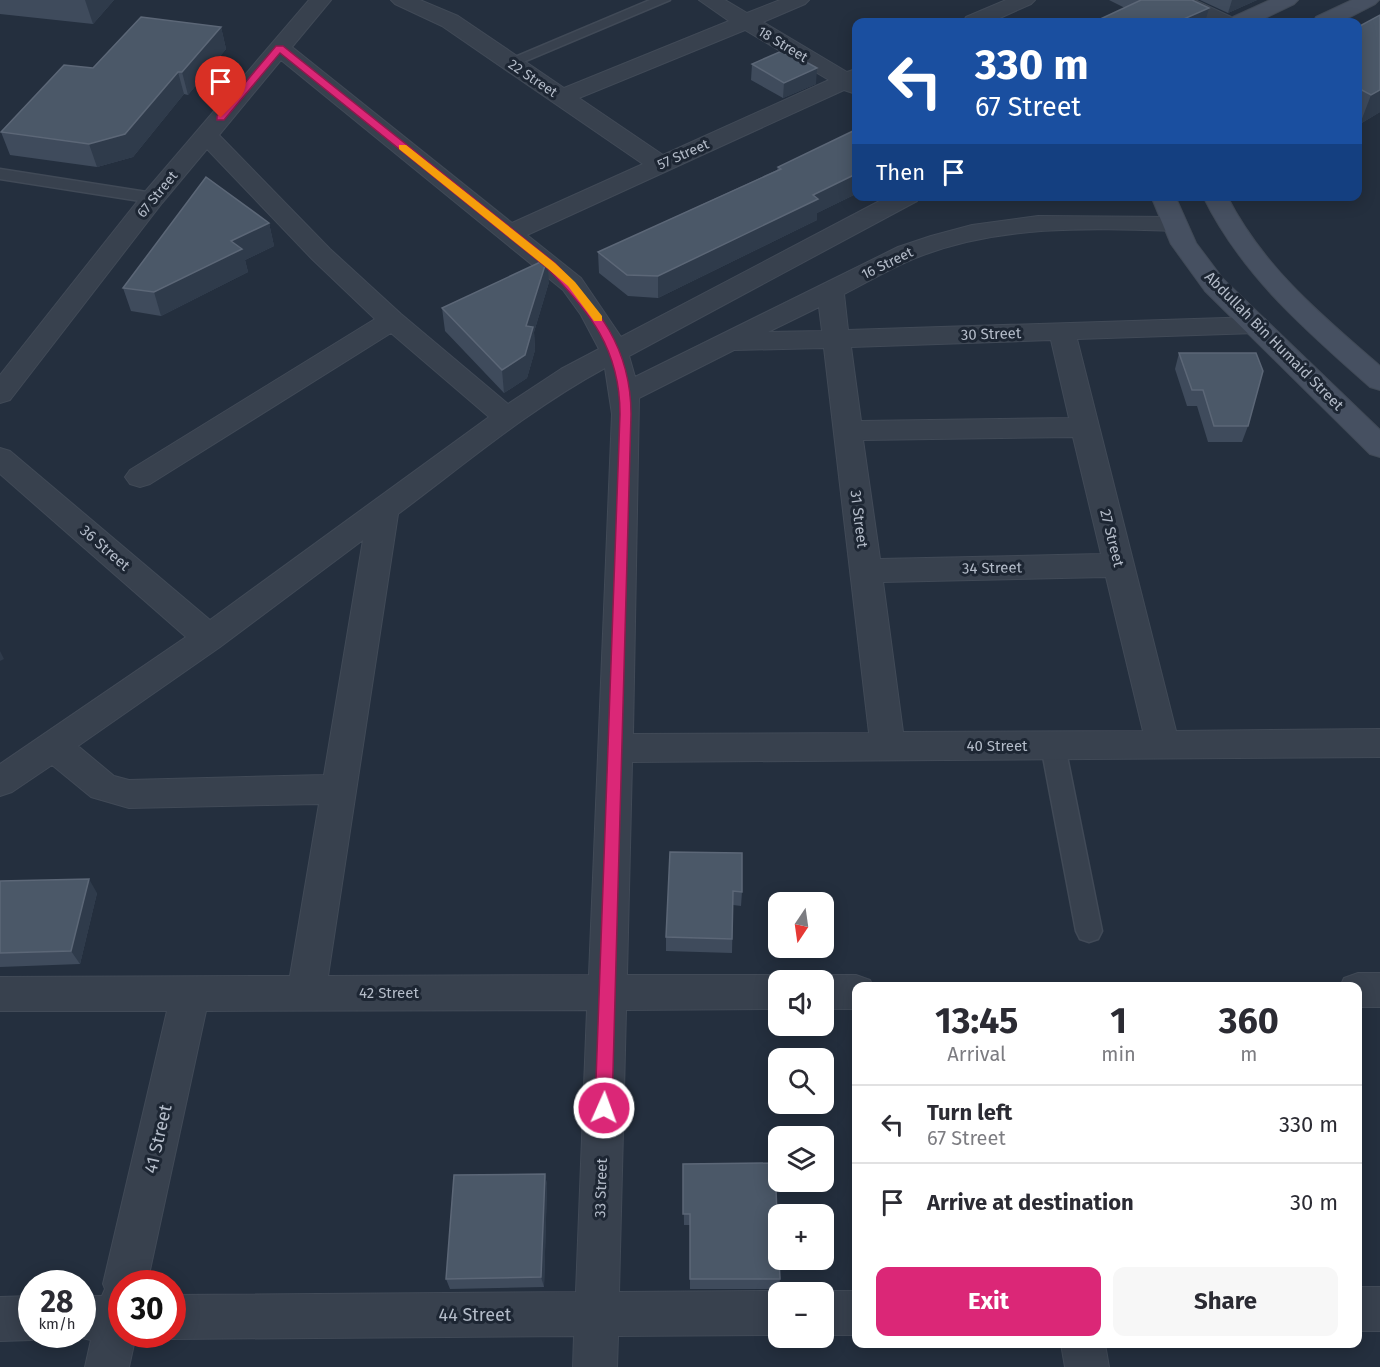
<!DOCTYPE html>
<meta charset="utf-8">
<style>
:root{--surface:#fff;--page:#f7f7f7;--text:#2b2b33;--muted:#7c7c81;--line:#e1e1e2;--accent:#db2777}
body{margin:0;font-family:"Fira Sans",sans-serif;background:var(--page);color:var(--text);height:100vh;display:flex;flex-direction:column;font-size:22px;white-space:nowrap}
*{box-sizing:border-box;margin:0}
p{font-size:20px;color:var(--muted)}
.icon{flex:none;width:33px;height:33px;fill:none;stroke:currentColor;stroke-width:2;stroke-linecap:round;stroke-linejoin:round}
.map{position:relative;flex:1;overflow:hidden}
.drawer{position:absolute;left:852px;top:982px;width:510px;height:366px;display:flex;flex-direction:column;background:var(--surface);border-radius:12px;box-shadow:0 3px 15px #0003}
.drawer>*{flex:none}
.top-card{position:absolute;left:852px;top:18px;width:510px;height:183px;border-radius:12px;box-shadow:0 3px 15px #0003;background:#1a4fa0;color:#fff;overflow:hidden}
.needle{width:39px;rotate:193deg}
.controls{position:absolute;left:768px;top:892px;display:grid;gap:12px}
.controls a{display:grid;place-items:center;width:66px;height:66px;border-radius:12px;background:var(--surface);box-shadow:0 3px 15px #0003;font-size:30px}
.speed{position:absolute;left:18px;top:1270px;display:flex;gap:12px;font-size:30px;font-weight:700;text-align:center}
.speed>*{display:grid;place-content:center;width:78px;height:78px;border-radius:50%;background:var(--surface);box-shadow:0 3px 15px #0003;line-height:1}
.speed small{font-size:15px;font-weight:400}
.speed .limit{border:9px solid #d22;background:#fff;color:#111}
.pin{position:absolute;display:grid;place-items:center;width:51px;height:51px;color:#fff;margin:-62px -26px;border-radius:50% 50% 50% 0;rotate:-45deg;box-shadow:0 0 6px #0007}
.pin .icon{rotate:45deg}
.me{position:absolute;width:66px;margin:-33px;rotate:2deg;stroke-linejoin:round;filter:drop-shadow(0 0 4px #0008)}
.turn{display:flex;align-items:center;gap:21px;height:126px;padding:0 24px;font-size:27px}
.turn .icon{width:78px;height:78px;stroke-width:2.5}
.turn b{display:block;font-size:42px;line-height:51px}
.then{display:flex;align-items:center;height:57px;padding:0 24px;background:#0003;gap:12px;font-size:22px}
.eta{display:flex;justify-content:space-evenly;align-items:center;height:102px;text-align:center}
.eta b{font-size:36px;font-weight:700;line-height:42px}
.cta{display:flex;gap:12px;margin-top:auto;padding:12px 24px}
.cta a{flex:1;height:69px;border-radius:12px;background:var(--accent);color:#fff;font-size:24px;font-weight:700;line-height:69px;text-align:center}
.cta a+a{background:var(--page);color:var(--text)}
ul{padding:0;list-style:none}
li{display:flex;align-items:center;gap:18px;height:78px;padding:0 24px;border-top:2px solid var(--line)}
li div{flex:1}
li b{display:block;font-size:22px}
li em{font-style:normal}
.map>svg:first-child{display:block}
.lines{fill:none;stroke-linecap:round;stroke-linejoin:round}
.lane-casing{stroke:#414a57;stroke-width:3}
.street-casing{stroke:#414a57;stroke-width:2}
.secondary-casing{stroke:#414a57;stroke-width:2}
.lane{fill:#38414e;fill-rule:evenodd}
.street{fill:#38414e;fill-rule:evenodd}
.secondary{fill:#465061;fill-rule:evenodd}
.wall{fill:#3f4b5c}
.shaded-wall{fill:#2f3b4b}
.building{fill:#4b5868;stroke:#5c6777;stroke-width:1.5}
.route{fill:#db2777;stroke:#8e194d;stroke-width:1.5}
.slow{fill:#f59e0b}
.labels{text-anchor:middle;stroke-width:6;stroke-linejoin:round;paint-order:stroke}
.far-street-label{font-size:14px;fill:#b4bcc9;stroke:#1d2633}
.street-label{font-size:15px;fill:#b4bcc9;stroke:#1d2633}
.near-street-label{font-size:18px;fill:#b4bcc9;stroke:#1d2633}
</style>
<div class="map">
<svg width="1380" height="1367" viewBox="0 0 1380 1367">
<rect width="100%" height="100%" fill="#242f3e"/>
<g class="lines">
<defs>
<path id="lane" d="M650,0H670L516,65H506L503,62Z
M0,169L153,193L161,198L153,203L0,179Z
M1053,737L1061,739L1065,746L1102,931L1098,939L1089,942L1080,939L1076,931L1041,746L1045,739Z"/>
<path id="street" d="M309,0H331L292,47L512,223L643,164L442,26L395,4L391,0H420L458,16L564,88L729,21L699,0H725L747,13L780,0H809L805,4L763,22L847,72L856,69V94L844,90L527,235L581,278L621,337L889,196H920L917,201L629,356L635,377L898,247L931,236L972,225L1038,216L1173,217L1182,219L1185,224L1182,229L1173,231C1088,228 999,225 918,257C892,267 868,282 844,294L848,330L1256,317L1265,319L1269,325L1265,331L1256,333L1077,339L1176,731L1380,729V757L632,762L627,975H778L792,981H778V1009L626,1010L619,1292L778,1291L783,1293H778V1335L618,1336L617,1367H573L574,1336L172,1339L162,1335H172V1295L576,1292L587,1010L206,1011L147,1284H122V1335H136L129,1367H85L91,1340L70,1335H82V1296H102L105,1289L103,1284L167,1011H0V977L290,976L319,804L129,808L91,797L52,765L12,792L0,796V764L186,637L0,474V448L10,451L210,620L489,417L391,333L150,484L140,487L130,484L125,477L130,470L375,319L312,259L207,149L162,203L10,400L0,403V375L144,193ZM745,30L829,80L663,155L579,98ZM281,60L563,290L581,315L599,349L561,369L508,404L401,314L330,249L219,135ZM819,307L822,331L768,332ZM1051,340L1069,418L861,421L851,347ZM824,348L869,733L633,734L639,398L734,350ZM605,368L612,414L589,975L328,976L398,514C465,464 531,408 605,368ZM1073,437L1101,554L880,559L863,440ZM363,540L324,775L129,780L114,776L78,746L220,647ZM1106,577L1143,731L903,732L883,582Z
M1006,0H1035L1031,4L991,22H963L966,17Z
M1167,0H1195L1231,17L1234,22H1207L1171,4Z
M1358,973H1380V1007H1358V987H1340L1344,978Z
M824,975H856L870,980L873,987H856V1009H824V981H810Z
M1358,1287H1380V1331H1358Z
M824,1291H856V1335H824V1293H819Z
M32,1296V1335H44L32,1340L0,1341V1297Z
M1061,1344H1105L1109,1367H1065Z"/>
<path id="secondary" d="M1270,0H1298L1294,4L1257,22H1230L1233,17Z
M1352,0H1379L1375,4L1340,22H1313L1316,17Z
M1151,196H1175L1196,243L1223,279L1380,430V457L1370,454L1205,291L1171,244Z
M1203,196H1227C1263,267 1321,315 1380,366V390L1370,387C1306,330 1242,276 1203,196Z"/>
</defs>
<use href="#lane" class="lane-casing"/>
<use href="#street" class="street-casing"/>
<use href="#secondary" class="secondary-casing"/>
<use href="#lane" class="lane"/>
<use href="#street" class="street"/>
<use href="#secondary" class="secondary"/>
</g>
<path class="wall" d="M0,0H114L93,24L0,14Z
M1109,0H1192L1125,8Z
M1200,0H1257L1228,13Z
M221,27L226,49L188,95L184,94L133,157L97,167L10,155L1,132L93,68Z
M1358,27L1380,112L1360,124L1358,123Z
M752,64L816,84L783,98L751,80Z
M856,134V194L817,213V220L658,298L628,296L599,273L598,252L777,170L778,167Z
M269,223L274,246L245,260L248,272L161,316L131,311L123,288Z
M549,282L534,332L535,350L527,378L504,393L445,331L442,308Z
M1179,353L1248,426L1242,442H1208L1197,406H1187L1175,369Z
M670,852L742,892L741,906L733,905L732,953L666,951V937Z
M0,881L97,893L80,964L0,967Z
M683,1164L780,1279L779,1289H690V1225H684Z
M545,1174L547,1185L544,1287L450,1289L446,1279Z"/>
<path class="shaded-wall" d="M85,0H114L93,24Z
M1232,0H1257L1228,13Z
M1209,8L1205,22H1177Z
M221,27L226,49L188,95L182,72Z
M817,68L816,84L783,98L784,83Z
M178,72L184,94L133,157L97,167L89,144Z
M1380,90V112L1360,124L1371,95Z
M856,174V194L817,213V220L658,298V276L813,195Z
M269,223L274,246L245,260L248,272L161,316L154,292L231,241Z
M547,259L549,282L534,332L535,350L527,378L504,393L502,370L526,326Z
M0,651L4,659L0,661Z
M89,879L97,893L80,964L71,951Z
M545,1174L547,1185L544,1287L541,1277Z"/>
<path class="building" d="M1141,0H1192L1209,8L1177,22H1094Z
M1380,15V90L1371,95L1358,88V27Z
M141,17L221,27L182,72H178L125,134L89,144L1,132L64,65L93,68Z
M784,50L817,68L784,83L752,64Z
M853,131L856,134V174L813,195L818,199L658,276L627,275L598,252L781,169L778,167Z
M206,177L269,223L231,241L242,249L154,292L123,288Z
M547,259L526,326L533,327L525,355L502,370L442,308Z
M1179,353H1256L1263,371L1248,426H1214L1203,390H1192Z
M670,852L742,853V892L733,891L732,939L666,937Z
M89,879L71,951L0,953V881Z
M775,1163L778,1241V1260H779L780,1279H690V1214H683V1164Z
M545,1174L541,1277L446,1279L454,1175Z"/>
<path class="route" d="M276,46H283L555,263C598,308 631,347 631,414L612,1108L610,1113L604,1116L598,1113L595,1108L620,414C620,349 590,312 547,268L280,53L224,120H217V116Z"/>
<path class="slow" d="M399,145H406L555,263L575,282L602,316V321H594L568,286L547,268L399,149Z"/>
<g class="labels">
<g class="far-street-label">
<text transform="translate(783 44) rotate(31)" y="5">18 Street</text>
<text transform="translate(533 78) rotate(34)" y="5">22 Street</text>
<text transform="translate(683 154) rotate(-24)" y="5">57 Street</text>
<text transform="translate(157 194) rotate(-51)" y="5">67 Street</text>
<text transform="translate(887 263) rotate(-26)" y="5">16 Street</text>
</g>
<g class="street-label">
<text transform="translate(991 334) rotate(-2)" y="5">30 Street</text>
<text transform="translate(1274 341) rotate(45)" y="5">Abdullah Bin Humaid Street</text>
<text transform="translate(859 519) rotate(83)" y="5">31 Street</text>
<text transform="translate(1112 538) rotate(76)" y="5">27 Street</text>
<text transform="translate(105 548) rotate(41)" y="5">36 Street</text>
<text transform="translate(992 568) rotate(-1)" y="5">34 Street</text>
<text x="997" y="751">40 Street</text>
<text x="389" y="998">42 Street</text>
<text transform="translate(601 1188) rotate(-88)" y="5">33 Street</text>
</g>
<g class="near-street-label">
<text transform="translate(158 1139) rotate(-77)" y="6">41 Street</text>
<text x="475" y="1321">44 Street</text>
</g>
</g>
</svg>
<div class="controls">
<a><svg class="needle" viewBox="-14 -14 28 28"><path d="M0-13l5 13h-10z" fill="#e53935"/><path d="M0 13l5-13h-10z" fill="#7c7c81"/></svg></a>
<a><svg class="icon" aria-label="sound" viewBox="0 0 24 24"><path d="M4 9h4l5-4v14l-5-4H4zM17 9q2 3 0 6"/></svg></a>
<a><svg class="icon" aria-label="search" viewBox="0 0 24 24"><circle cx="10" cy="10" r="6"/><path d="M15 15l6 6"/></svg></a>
<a><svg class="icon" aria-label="layers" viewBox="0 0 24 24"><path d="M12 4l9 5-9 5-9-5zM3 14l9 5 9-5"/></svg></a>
<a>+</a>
<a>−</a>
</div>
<div class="speed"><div>28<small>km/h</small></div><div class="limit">30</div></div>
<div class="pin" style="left:221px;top:118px;background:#d93025"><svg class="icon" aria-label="arrive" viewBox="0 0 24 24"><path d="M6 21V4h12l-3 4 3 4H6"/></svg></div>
<svg class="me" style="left:604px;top:1108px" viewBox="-20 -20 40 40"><circle r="17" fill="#db2777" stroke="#fff" stroke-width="3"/><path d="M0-11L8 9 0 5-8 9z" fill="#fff"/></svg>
<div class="top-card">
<div class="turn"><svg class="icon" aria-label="left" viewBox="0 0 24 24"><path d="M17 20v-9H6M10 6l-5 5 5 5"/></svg><div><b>330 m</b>67 Street</div></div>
<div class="then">Then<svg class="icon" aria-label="arrive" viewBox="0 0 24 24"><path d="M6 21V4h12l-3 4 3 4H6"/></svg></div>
</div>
<section class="drawer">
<div class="eta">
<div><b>13:45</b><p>Arrival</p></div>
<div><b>1</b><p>min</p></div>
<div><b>360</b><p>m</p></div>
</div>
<ul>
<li><svg class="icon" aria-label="left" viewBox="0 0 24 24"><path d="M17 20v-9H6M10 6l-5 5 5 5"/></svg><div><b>Turn left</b><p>67 Street</p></div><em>330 m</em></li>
<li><svg class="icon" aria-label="arrive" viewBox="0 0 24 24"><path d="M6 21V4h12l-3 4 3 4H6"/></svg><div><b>Arrive at destination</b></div><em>30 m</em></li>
</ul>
<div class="cta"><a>Exit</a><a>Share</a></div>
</section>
</div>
